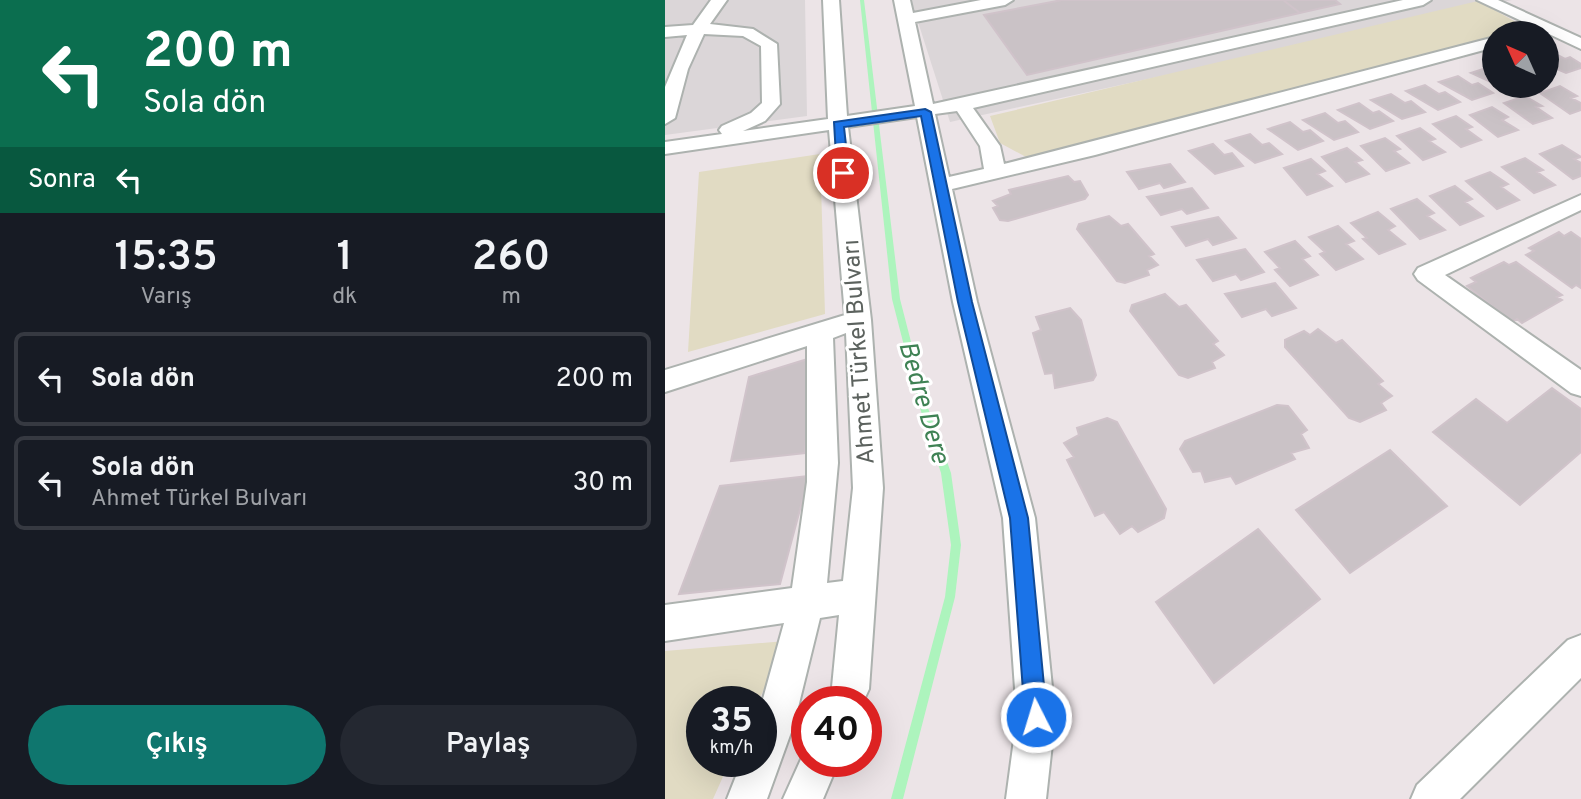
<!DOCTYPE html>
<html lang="tr">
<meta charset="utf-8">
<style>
:root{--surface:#171b24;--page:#242831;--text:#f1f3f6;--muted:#9ea1a6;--line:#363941;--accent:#0f766e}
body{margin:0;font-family:Overpass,sans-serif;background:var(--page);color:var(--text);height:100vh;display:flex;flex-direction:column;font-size:26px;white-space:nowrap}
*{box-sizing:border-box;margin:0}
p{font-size:23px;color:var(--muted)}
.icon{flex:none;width:38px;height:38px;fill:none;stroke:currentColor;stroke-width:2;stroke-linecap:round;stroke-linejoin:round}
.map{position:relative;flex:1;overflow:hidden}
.sheet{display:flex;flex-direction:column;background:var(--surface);width:665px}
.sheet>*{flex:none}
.guide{background:#0b6e4f;color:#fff;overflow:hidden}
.needle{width:46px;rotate:315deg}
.fabs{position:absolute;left:817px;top:21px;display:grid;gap:14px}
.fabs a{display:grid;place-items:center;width:77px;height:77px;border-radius:50%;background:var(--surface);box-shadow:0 7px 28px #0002;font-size:35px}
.speed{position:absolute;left:21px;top:686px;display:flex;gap:14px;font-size:35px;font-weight:700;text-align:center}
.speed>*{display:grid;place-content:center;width:91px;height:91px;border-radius:50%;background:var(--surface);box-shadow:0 7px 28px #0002;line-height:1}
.speed small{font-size:18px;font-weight:400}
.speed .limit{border:10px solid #d22;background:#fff;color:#111}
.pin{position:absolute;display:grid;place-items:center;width:60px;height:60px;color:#fff;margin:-30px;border:4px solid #fff;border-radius:50%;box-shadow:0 2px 7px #0007}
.me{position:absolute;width:77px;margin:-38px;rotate:355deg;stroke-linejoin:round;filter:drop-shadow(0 0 5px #0008)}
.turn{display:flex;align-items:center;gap:24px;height:147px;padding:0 28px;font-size:32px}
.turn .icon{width:91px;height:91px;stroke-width:2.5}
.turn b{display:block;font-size:49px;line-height:60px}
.then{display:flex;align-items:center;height:66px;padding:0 28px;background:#0003;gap:14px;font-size:26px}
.eta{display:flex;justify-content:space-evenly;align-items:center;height:119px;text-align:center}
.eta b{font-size:42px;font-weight:600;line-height:49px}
.action{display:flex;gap:14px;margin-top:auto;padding:14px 28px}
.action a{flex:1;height:80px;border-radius:42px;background:var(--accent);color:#fff;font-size:28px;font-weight:600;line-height:80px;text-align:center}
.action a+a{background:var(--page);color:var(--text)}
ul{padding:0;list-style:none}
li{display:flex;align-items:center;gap:21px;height:94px;margin:0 14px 10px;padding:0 14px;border:4px solid var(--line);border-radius:10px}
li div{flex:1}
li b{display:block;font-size:26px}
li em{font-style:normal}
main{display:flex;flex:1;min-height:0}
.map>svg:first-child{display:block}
.industrial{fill:#dbd6d8}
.green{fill:#e1dbc3}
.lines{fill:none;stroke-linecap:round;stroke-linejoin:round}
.stream{fill:#adf4bd;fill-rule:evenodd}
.building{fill:#cac2c6;stroke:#d0c3ca;stroke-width:2}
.minor-casing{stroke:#adb2af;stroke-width:4}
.minor{fill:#fff;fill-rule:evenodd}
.route{fill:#1a73e8;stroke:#114b97;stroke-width:2}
.labels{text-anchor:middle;stroke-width:6;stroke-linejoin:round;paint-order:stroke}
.street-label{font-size:24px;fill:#5c625e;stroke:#fff}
.water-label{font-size:26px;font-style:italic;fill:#3f8254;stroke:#fff}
</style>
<main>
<section class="sheet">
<div class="guide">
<div class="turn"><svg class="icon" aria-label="left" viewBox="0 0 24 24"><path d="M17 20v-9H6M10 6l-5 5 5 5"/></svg><div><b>200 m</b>Sola dön</div></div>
<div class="then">Sonra<svg class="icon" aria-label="left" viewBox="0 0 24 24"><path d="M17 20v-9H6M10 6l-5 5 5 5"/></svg></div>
</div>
<div class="eta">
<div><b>15:35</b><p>Varış</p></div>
<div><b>1</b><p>dk</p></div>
<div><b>260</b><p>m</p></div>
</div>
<ul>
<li><svg class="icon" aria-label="left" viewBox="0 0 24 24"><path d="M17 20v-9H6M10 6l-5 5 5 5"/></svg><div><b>Sola dön</b></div><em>200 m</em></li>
<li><svg class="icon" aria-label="left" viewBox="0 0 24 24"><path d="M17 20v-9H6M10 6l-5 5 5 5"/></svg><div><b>Sola dön</b><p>Ahmet Türkel Bulvarı</p></div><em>30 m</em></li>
</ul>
<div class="action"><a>Çıkış</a><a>Paylaş</a></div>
</section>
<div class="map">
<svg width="916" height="799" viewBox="0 0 916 799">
<rect width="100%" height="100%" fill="#ece4e7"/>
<path class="industrial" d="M0,0H140L142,116L0,135Z
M246,0H847L285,122Z"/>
<path class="green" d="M813,1L862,28L830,33L829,37L361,157L335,143L325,116Z
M155,154L160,314L23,352L34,172Z
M121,641L93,702H37V761H65L48,799H0V651Z"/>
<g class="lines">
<path class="stream" d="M195,0H199L235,299L263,408L286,473L296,545L290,597L238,799H226L280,597L286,545L276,473L255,408L227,299Z"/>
</g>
<path class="building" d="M397,0H618L635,13L362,75L319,15Z
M618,0H670L675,4L635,13Z
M885,51L900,59L905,57L916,64V68L901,73L882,65Z
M824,67L830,70V84L806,73Z
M793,76L807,85L813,83L828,93L807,100L774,82Z
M760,85L774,94L780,92L795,102L773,110L741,91Z
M895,86L912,96L906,98L916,103V110L905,114L875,93Z
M726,94L740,103L746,101L760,112L737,119L706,100Z
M860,96L877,106L871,107L887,118L868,124L839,103Z
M694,103L708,113L714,111L728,121L705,129L673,110Z
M827,107L843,117L837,120L853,130L833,137L805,115Z
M660,113L673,123L680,121L693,132L669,140L638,120Z
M791,116L807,127L801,129L816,140L796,147L768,124Z
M625,122L638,132L645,130L658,141L633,150L603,129Z
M755,128L770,139L764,141L780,152L758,160L732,136Z
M585,134L597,145L604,143L617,154L590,163L561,141Z
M720,138L735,149L729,151L744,163L721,171L696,146Z
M548,144L559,155L567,153L578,166L550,174L524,151Z
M897,145L916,157L909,159L916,163V176L908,179L875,154Z
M682,148L697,160L690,162L704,174L681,182L657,157Z
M860,158L878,170L872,172L890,185L869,193L837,167Z
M646,159L660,171L652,174L667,186L642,195L619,168Z
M505,164L520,182L499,188L495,183L474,189L462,172Z
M825,172L843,184L836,187L854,200L832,209L801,181Z
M403,176L409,182L415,181L423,195L420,199L343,221L335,220L328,208L333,206L328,201L346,194L344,190Z
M790,186L807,199L800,202L818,216L795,225L765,196Z
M527,188L543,208L522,214L517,209L496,215L482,197Z
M752,199L769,213L762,216L780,230L755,239L726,209Z
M713,212L730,226L723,230L740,244L714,254L698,239L702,238L686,223Z
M444,216L456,226L463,224L489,254L484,256L493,265L482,270L484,275L460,283L452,281L412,229L414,224Z
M553,217L571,238L548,245L543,239L521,246L507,227Z
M673,226L689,241L681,244L698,259L671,270L655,254L660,252L644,237Z
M894,232L899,236L906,232L916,239V288L911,285L907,288L861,255L869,251L864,248Z
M630,241L645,256L637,259L653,275L625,286L610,270L615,268L600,252Z
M580,249L599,272L576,280L571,274L548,281L532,260Z
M839,262L844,265L851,262L897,295L892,297L897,300L857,323L852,319L847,322L802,286L811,282L806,278Z
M610,283L631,308L607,316L601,309L577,317L560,294Z
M500,294L514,307L521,305L553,341L548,344L559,355L547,362L550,368L523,378L514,375L465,311L467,305Z
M405,308L416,320L431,375L428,380L390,388L388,373L380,374L368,333L376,330L371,317Z
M653,329L671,343L677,340L718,381L713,384L727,396L716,403L721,410L695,422L684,418L620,347V340L639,331L645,335Z
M146,358L140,453L66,461L84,377Z
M887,388L916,409V452L855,505L768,432L811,399L842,423Z
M612,405L623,406L642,430L636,434L644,448L626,453L630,459L571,484L566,476L540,482L536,471L528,472L515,449L520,441Z
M442,418L452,422L501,509L499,518L473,532L467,526L455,534L439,512L430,516L402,460L409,457L399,443L414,435L412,428Z
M725,450L782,506L685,573L631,510Z
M144,476L115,584L14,594L55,486Z
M593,529L655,599L549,683L491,602Z"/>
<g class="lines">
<defs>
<path id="minor" d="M46,0H62L45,24L88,29L112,44L115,104L100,121L78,131L163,119L158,0H174L182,116L250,106L229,0H245L248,13L316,0H348L340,5L250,22L268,104L738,0H766L758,5L308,108L335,146L339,164L830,37V47L430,155L287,189L312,302L370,518L390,717L381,799H341L352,717L338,518L288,302L252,117L183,127L206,320L218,488L204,689L198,702H160L167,687L174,615L155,618L129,724L102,799H62L77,761H96V706L119,623L0,641V605L127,588L142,482V346L0,392V370L180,315L164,130L0,154V142L57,134L54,130L57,126L86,113L97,103L96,46L78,36L39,34L23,69L10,118L0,124V87L22,35L0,37V27L28,25ZM292,111L315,146L319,169L284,177L270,114ZM181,333L188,488L178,581L162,583L173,463L168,338Z
M812,0H833L916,38V49Z
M916,195V210L780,275L916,370V396L906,393L753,280L749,274L753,268Z
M916,635V678L795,799H746L752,785L903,640Z
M142,746V761H174L158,799H118Z"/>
</defs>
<use href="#minor" class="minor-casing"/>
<use href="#minor" class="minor"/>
</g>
<path class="route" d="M260,109L266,112L307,302L363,518L382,717L378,725L371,728L363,725L360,717L345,518L293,302L256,116L179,127L184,173L178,177L172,173L169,122Z"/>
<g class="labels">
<g class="street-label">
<text transform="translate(193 352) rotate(-94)" y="8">Ahmet Türkel Bulvarı</text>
</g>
<g class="water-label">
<text transform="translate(260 402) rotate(74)" y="9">Bedre Dere</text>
</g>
</g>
</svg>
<div class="fabs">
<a><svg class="needle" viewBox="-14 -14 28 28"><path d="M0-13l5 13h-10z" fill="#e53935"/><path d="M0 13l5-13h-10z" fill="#9ea1a6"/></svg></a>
</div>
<div class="speed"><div>35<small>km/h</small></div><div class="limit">40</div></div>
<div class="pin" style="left:178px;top:173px;background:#d93025"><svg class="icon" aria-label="arrive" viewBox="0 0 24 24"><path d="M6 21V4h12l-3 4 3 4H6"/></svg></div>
<svg class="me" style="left:371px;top:717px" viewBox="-20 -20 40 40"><circle r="17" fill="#1a73e8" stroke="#fff" stroke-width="3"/><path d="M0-11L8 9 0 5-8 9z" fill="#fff"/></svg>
</div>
</main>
